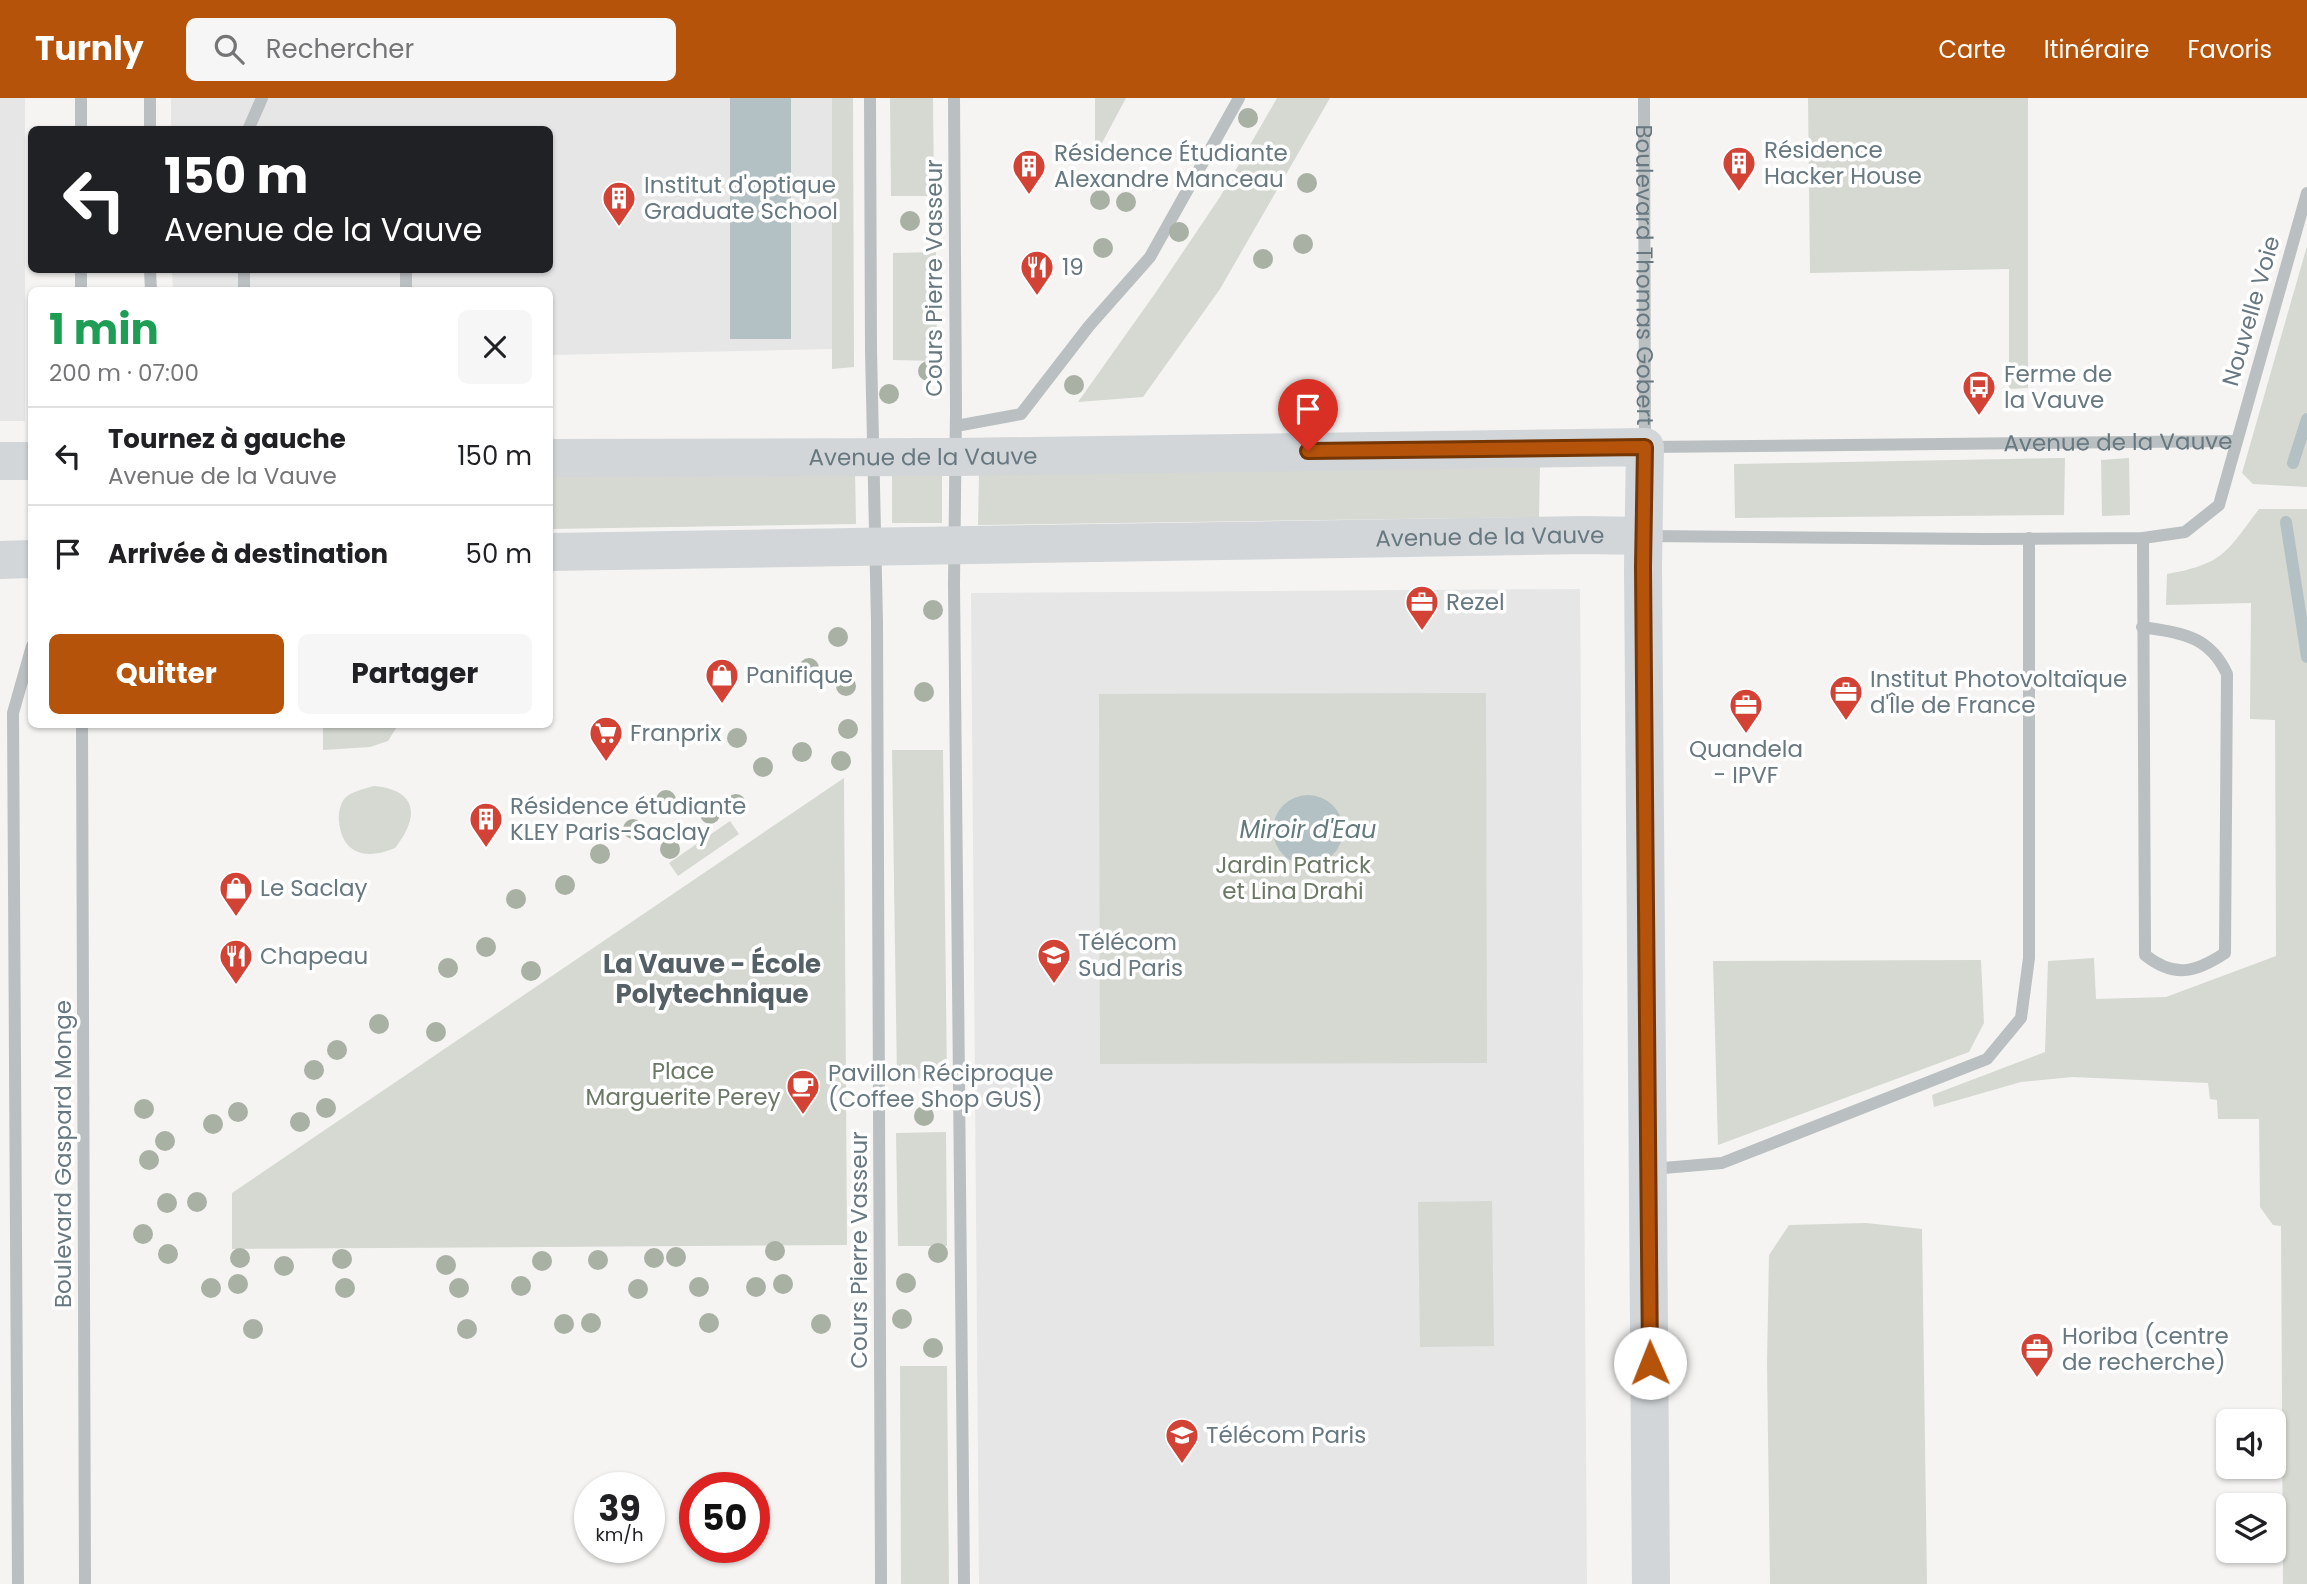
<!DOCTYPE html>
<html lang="fr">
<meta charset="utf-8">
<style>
:root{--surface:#fff;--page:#f6f6f6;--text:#202124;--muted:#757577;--line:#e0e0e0;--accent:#b45309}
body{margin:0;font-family:Poppins,sans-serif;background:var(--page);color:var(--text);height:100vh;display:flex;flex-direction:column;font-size:26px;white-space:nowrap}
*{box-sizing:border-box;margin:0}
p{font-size:23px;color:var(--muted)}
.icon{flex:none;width:38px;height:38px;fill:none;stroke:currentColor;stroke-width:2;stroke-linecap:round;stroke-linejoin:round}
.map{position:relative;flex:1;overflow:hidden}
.sheet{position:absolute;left:28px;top:189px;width:525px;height:441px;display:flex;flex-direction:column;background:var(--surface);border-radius:10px;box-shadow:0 2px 5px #0004}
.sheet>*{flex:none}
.guide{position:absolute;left:28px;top:28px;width:525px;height:147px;border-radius:10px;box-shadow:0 2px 5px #0004;background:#202124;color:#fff;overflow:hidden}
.tools{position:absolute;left:2216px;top:1311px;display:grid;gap:14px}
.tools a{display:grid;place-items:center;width:70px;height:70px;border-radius:10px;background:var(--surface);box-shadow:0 2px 5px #0004;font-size:35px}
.speed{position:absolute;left:574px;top:1374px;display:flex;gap:14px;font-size:35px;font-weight:700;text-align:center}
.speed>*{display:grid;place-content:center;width:91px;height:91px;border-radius:50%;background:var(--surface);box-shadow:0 2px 5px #0004;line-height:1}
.speed small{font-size:18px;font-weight:400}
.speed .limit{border:10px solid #d22;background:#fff;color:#111}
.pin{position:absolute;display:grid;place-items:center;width:60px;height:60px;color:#fff;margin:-72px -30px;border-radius:50% 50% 50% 0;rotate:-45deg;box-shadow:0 0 7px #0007}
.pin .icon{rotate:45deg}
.me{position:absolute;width:77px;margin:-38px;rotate:359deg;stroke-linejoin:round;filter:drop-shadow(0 0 5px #0008)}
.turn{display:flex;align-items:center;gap:24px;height:147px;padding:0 21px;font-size:32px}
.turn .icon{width:91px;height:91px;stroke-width:2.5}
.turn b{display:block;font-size:49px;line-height:60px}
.round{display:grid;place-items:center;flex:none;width:74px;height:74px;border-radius:10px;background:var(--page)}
.summary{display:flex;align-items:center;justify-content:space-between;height:119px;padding:0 21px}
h1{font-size:42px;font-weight:700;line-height:52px;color:#1e9e55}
.button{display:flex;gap:14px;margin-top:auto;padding:14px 21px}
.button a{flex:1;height:80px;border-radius:10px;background:var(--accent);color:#fff;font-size:28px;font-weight:700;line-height:80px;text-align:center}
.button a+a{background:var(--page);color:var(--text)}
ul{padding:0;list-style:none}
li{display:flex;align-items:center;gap:21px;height:98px;padding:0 21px;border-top:2px solid var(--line)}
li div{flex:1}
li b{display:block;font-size:26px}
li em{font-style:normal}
header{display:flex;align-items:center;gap:42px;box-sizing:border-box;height:98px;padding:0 35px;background:var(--accent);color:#fff}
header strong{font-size:33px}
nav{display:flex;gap:38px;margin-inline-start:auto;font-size:24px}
.search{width:490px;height:63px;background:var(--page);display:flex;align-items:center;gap:18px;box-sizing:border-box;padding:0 24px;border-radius:10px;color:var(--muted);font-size:26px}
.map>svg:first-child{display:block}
.built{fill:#e5e6e5}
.green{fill:#d5d9d1}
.water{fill:#b4c1c4}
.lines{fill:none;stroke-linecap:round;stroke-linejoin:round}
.stream{stroke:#b4c1c4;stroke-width:12}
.minor{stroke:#babfc1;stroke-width:12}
.major{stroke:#d2d6d9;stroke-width:38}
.tree{fill:#a9b0a4}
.route-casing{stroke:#753606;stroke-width:18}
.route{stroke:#b45309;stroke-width:12}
.labels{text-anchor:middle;stroke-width:7;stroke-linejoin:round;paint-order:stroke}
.poi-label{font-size:23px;fill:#677880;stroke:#fff;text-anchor:start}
.street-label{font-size:23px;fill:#677880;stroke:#fff}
.park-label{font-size:23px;fill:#6b7865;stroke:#fff}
.water-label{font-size:24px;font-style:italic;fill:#637a7d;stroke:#fff}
.quarter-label{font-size:26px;font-weight:bold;fill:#546066;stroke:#fff}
</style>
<header>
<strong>Turnly</strong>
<div class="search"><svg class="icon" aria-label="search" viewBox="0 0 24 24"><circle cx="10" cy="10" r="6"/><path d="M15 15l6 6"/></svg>Rechercher</div>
<nav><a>Carte</a><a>Itinéraire</a><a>Favoris</a></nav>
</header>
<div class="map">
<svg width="2307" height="1486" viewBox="0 0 2307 1486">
<rect width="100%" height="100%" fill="#f5f4f2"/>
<path class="built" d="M0,0H25V323H0Z
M171,0H832V251L550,257V192H173L172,172H550V32L171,31Z
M1580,491L1587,1486H979L971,495Z"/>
<path class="green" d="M832,0H853L854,269L832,271Z
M890,0H933L934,98H891Z
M1095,0H1126L1095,58Z
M1277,0H1330L1220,191L1143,299L1078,304L1156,194L1220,99Z
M1808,0H2028V290L2009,291V171L1810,175Z
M2307,148V389L2253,386L2242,375Z
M936,154L937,263L893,262V155Z
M2065,360L2064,417L1735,420L1734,366Z
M2129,360L2130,417L2102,418L2101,362Z
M1540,365L1539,419L978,427L979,374Z
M942,370V425H892V372Z
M855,371L856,426L550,431V373Z
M2259,411H2307V1486H2283L2281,1128L2273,1127L2260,1109L2259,1021H2218L2217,1002L2210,1001L2208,985L2072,979L2021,984L1934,1009L1932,997L2045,954L2048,863L2094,860L2096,901L2166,899L2276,858L2275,622L2250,621L2251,505L2166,507L2167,476C2223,466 2226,455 2259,411Z
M1486,595L1487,965L1100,966L1099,596Z
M323,627V626L398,627L388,643L370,649L323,652Z
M892,652H943L947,980L897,981Z
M844,680L847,1147L232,1151V1095Z
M374,688C419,692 419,720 395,750C367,762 342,757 339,723C338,716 340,707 344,701C351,693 365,691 374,688Z
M730,723L739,736L678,778L669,765Z
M1981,862L1984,925L1969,954L1718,1047L1713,863Z
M946,1034L947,1148H898L896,1035Z
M1492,1103L1494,1248L1420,1249L1418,1104Z
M1866,1125L1922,1131L1927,1486H1770L1767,1264L1769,1157L1789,1127Z
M900,1268H947L949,1486H901Z"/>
<path class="water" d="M730,0H791V241H730Z
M1273 732a35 35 0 1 1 70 0a35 35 0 1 1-70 0Z"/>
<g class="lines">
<path class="stream" d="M2293,365L2307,321
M2286,424L2307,559"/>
<g class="minor">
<path d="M81,0V32"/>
<path d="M150,0V32"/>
<path d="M870,0L871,252L877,524L881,1486"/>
<path d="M954,0L956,312L954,486L964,1486"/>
<path id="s1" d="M1644,0L1645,349L2236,343"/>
<path d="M248,32L262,0"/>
<path d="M81,172V192"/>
<path d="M150,172L151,192"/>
<path d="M406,176V192"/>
<path d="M244,192V172"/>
<path d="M956,328L1021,316L1089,228L1150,159L1239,0"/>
<path d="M1647,438L1984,441L2143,440L2185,434L2219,407L2307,95"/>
<path d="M2142,529C2181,535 2209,537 2227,576L2225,855C2195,875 2174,880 2145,857L2143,440"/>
<path d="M82,626L85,1486"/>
<path d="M1652,1071L1722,1065L1987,961L2021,920L2029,860V440"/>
<path d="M18,1486L13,615L32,548"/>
</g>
<g class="major">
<path id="s2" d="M550,360L956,359L1645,349L1643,469L1651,1486"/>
<path d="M0,363H32"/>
<path id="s3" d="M550,454L1584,437L1644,438"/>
<path d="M0,462L32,461"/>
</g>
</g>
<g class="tree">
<circle cx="1248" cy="20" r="10"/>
<circle cx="1307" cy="85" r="10"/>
<circle cx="1100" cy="102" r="10"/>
<circle cx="1126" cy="104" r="10"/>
<circle cx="910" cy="123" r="10"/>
<circle cx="1179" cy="134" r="10"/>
<circle cx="1303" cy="146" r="10"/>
<circle cx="1103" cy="150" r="10"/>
<circle cx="1263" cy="161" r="10"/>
<circle cx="928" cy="273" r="10"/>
<circle cx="1074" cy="287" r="10"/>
<circle cx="889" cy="296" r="10"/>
<circle cx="933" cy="512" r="10"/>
<circle cx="838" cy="539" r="10"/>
<circle cx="809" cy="570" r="10"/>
<circle cx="846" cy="588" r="10"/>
<circle cx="924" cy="594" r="10"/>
<circle cx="848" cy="631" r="10"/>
<circle cx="737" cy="640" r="10"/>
<circle cx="802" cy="654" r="10"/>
<circle cx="841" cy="663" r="10"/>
<circle cx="763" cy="669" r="10"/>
<circle cx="666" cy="702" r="10"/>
<circle cx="736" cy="706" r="10"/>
<circle cx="710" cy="716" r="10"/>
<circle cx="633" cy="731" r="10"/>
<circle cx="670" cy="751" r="10"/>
<circle cx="600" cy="756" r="10"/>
<circle cx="565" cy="787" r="10"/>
<circle cx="516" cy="801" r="10"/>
<circle cx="486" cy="849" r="10"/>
<circle cx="448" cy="870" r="10"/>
<circle cx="531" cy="873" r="10"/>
<circle cx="379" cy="926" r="10"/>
<circle cx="436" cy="934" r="10"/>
<circle cx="337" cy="952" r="10"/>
<circle cx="314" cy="972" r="10"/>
<circle cx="326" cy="1010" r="10"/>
<circle cx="144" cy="1011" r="10"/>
<circle cx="238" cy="1014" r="10"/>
<circle cx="924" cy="1018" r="10"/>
<circle cx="300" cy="1024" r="10"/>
<circle cx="213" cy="1026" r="10"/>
<circle cx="165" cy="1043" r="10"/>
<circle cx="149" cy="1062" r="10"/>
<circle cx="197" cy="1104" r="10"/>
<circle cx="167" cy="1105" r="10"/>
<circle cx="143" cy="1136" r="10"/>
<circle cx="775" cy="1153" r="10"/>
<circle cx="938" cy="1155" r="10"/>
<circle cx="168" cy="1156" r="10"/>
<circle cx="676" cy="1159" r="10"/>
<circle cx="240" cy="1160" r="10"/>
<circle cx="654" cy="1160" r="10"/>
<circle cx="342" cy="1161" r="10"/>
<circle cx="598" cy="1162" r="10"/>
<circle cx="542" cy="1163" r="10"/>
<circle cx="446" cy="1167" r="10"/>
<circle cx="284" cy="1168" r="10"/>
<circle cx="906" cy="1185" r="10"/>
<circle cx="238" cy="1186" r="10"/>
<circle cx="783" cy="1186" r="10"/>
<circle cx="521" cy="1188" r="10"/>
<circle cx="699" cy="1189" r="10"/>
<circle cx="756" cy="1189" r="10"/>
<circle cx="211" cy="1190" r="10"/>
<circle cx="345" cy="1190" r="10"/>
<circle cx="459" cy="1190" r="10"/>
<circle cx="638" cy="1191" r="10"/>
<circle cx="902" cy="1221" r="10"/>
<circle cx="591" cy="1225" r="10"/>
<circle cx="709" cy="1225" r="10"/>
<circle cx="564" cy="1226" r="10"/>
<circle cx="821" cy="1226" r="10"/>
<circle cx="253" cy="1231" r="10"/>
<circle cx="467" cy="1231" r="10"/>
<circle cx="933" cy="1250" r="10"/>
</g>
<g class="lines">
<defs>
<path id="route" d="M1308,353L1645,349L1643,469L1650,1265"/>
</defs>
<use href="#route" class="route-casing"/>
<use href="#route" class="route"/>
</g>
<defs>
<symbol id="building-pin" viewBox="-11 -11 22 30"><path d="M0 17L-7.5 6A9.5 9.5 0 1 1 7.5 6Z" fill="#d24235" stroke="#fff"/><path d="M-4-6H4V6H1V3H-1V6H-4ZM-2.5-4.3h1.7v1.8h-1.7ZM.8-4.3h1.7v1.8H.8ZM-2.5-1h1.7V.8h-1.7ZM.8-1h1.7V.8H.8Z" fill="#fff"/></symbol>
<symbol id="restaurant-pin" viewBox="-11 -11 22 30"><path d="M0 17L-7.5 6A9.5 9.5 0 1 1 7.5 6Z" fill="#d24235" stroke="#fff"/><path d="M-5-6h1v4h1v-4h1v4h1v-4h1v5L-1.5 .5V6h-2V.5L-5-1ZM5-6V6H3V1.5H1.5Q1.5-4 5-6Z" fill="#fff"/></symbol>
<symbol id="bus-pin" viewBox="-11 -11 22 30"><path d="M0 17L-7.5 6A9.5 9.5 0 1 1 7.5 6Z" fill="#d24235" stroke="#fff"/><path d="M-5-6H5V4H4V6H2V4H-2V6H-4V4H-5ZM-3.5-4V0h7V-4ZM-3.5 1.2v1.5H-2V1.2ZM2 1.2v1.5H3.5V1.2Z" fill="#fff"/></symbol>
<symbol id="office-pin" viewBox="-11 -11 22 30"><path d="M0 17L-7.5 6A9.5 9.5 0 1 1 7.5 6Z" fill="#d24235" stroke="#fff"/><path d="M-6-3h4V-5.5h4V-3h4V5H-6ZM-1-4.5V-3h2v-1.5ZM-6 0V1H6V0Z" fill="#fff"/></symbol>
<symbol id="shop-pin" viewBox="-11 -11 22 30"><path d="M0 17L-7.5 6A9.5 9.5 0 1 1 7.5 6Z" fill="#d24235" stroke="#fff"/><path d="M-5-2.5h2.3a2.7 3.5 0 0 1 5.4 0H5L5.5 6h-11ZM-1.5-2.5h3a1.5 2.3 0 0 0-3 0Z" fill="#fff"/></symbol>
<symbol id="supermarket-pin" viewBox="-11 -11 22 30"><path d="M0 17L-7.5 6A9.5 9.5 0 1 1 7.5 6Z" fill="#d24235" stroke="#fff"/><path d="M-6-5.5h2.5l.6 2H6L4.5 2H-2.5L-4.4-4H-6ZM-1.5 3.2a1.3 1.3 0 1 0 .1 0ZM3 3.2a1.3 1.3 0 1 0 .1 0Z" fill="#fff"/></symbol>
<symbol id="university-pin" viewBox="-11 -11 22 30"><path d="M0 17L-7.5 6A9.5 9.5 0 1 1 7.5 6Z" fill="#d24235" stroke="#fff"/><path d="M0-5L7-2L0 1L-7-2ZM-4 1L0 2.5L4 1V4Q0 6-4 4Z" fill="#fff"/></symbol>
<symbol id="cafe-pin" viewBox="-11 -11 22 30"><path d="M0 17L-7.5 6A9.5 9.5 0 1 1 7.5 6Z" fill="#d24235" stroke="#fff"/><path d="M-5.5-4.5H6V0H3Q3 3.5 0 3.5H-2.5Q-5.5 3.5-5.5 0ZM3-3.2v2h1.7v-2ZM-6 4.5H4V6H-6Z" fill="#fff"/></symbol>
</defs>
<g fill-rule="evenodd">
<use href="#building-pin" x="1720" y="46" width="38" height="52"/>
<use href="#building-pin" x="1010" y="49" width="38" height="52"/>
<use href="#building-pin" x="600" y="81" width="38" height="52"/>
<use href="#restaurant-pin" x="1018" y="150" width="38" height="52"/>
<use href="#bus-pin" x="1960" y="270" width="38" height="52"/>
<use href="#office-pin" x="1403" y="485" width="38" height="52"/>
<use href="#shop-pin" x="703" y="558" width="38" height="52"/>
<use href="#office-pin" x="1827" y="575" width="38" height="52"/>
<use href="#office-pin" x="1727" y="588" width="38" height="52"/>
<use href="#supermarket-pin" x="587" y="616" width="38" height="52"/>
<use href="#building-pin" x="467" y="702" width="38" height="52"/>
<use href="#shop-pin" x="217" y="771" width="38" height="52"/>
<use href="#university-pin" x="1035" y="838" width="38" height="52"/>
<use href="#restaurant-pin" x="217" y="839" width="38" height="52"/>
<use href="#cafe-pin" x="784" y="969" width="38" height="52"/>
<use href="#office-pin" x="2018" y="1232" width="38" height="52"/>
<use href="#university-pin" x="1163" y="1318" width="38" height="52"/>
</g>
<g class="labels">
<g class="poi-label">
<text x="1764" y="60">Résidence<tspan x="1764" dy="26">Hacker House</tspan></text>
<text x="1054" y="63">Résidence Étudiante<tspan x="1054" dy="26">Alexandre Manceau</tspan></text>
<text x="644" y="95">Institut d'optique<tspan x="644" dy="26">Graduate School</tspan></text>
<text x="1062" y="177">19</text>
<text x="2004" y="284">Ferme de<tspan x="2004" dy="26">la Vauve</tspan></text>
<text x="1446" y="512">Rezel</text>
<text x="746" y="585">Panifique</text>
<text x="1870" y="589">Institut Photovoltaïque<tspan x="1870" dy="26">d'Île de France</tspan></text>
<text x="630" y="643">Franprix</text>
<text x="1746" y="659" text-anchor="middle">Quandela<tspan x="1746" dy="26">- IPVF</tspan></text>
<text x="510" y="716">Résidence étudiante<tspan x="510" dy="26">KLEY Paris-Saclay</tspan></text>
<text x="260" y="798">Le Saclay</text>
<text x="1078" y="852">Télécom<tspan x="1078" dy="26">Sud Paris</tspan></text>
<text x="260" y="866">Chapeau</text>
<text x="828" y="983">Pavillon Réciproque<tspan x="828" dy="26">(Coffee Shop GUS)</tspan></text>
<text x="2062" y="1246">Horiba (centre<tspan x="2062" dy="26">de recherche)</tspan></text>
<text x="1206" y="1345">Télécom Paris</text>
</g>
<g class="street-label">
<text dy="8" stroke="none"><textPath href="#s1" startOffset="177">Boulevard Thomas Gobert</textPath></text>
<text transform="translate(934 180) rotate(-90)" y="8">Cours Pierre Vasseur</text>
<text transform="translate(2251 213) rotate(-74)" y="8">Nouvelle Voie</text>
<text dy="8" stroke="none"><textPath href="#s1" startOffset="822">Avenue de la Vauve</textPath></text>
<text dy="8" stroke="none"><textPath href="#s2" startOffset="373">Avenue de la Vauve</textPath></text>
<text dy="8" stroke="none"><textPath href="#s3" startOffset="940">Avenue de la Vauve</textPath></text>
<text transform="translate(63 1056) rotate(-90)" y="8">Boulevard Gaspard Monge</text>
<text transform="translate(859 1152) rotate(-90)" y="8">Cours Pierre Vasseur</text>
</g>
<g class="park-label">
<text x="1293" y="775">Jardin Patrick<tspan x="1293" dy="26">et Lina Drahi</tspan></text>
<text x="683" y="981">Place<tspan x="683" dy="26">Marguerite Perey</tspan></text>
</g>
<g class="water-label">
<text x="1308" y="740">Miroir d'Eau</text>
</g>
<g class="quarter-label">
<text x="712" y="875">La Vauve - École<tspan x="712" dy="30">Polytechnique</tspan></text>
</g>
</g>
</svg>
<div class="tools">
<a><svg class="icon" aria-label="sound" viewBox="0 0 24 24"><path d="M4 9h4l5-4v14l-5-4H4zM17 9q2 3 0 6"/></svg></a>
<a><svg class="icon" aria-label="layers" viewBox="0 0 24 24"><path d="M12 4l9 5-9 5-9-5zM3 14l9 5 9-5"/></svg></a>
</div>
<div class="speed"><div>39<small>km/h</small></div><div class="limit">50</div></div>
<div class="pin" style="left:1308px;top:353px;background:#d93025"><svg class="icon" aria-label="arrive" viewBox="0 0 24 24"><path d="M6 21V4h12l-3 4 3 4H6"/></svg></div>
<svg class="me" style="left:1650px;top:1265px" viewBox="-20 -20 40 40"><circle r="19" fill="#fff"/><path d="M0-13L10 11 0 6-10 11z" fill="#b45309"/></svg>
<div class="guide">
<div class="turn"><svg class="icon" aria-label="left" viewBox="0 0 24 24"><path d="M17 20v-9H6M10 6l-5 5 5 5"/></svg><div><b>150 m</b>Avenue de la Vauve</div></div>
</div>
<section class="sheet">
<div class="summary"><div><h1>1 min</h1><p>200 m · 07:00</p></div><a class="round"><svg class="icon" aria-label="close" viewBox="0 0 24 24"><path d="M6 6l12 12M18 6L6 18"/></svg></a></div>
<ul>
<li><svg class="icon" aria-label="left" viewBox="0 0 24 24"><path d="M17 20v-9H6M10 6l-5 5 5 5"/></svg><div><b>Tournez à gauche</b><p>Avenue de la Vauve</p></div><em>150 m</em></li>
<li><svg class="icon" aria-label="arrive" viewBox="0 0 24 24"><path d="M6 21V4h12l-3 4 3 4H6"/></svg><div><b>Arrivée à destination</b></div><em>50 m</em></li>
</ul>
<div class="button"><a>Quitter</a><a>Partager</a></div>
</section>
</div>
